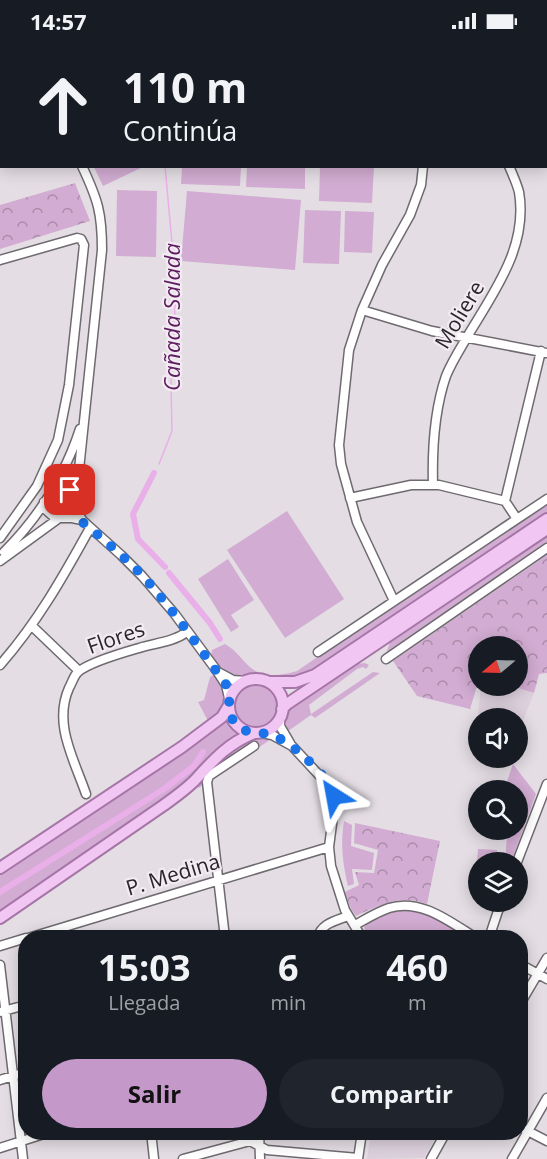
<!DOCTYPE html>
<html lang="es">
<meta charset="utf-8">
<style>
:root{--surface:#171b24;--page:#20242c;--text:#f1f3f6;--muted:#9ea1a6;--accent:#c499c9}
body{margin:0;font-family:"Open Sans",sans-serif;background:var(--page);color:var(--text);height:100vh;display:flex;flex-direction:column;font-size:22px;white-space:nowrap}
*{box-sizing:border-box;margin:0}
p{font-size:20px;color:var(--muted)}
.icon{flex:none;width:33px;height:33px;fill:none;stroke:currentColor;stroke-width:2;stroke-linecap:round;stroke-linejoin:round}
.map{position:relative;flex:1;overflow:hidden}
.sheet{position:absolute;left:18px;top:888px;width:510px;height:210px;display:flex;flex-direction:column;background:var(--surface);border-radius:24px;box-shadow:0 3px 15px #0003}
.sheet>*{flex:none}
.banner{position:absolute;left:0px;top:0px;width:548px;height:126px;box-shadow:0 3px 15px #0003;background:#171b24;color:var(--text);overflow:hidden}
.needle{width:39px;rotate:251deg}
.tools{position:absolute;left:468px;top:594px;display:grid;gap:12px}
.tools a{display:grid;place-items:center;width:60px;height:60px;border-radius:50%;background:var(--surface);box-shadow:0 3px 15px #0003;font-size:30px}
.pin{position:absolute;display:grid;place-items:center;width:51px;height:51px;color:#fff;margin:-26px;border-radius:12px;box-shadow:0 3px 9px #0006}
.me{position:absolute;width:66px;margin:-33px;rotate:326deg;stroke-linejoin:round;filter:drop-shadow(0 0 4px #0008)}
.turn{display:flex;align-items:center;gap:21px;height:126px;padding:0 24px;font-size:27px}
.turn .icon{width:78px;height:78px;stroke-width:2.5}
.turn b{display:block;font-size:42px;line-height:51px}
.eta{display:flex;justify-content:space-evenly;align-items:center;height:102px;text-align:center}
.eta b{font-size:36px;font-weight:700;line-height:42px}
.cta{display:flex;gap:12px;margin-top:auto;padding:12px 24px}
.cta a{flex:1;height:69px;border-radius:36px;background:var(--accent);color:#111;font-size:24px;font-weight:700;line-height:69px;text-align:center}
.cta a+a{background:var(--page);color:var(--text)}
.status{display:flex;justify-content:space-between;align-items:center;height:42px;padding:0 30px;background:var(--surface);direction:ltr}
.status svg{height:16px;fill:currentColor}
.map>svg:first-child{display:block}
.built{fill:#dcd0dc}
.green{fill:#d2acd2}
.forest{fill:url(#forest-crowns)}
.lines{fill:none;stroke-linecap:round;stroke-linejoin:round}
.stream{stroke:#e9afe9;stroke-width:1.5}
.canal{stroke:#e9afe9;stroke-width:6}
.minor-casing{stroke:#6f6a6f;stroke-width:11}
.major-casing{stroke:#a675a7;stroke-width:14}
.minor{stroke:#fff;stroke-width:8}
.major{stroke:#f2c6f3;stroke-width:10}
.route{stroke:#1a73e8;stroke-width:10;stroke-dasharray:0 18}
.labels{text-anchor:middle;stroke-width:4.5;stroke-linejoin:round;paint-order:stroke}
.street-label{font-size:21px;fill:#282628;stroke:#f2ebf1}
.water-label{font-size:22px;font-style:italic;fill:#5d1b60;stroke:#f2ebf1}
</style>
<div class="status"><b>14:57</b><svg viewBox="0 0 49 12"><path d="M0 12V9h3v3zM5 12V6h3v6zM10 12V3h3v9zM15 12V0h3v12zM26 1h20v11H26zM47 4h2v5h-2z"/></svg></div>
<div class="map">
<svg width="547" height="1117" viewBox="0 0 547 1117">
<defs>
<pattern id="forest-crowns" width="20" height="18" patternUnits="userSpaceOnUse" patternTransform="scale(1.5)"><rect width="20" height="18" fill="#d2acd2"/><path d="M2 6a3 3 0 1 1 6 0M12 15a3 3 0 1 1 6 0" fill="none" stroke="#aa8caa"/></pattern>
</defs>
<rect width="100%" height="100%" fill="#e4dee4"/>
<path class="built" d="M481,644H512L534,651L518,691V676H481L478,672Z
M371,1091V1090L438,1091L424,1116L367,1117Z"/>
<path class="green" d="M94,125H143L103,144Z
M182,125H241L240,144L181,142Z
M247,125H305V147L246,145Z
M320,125H374L372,161L319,159Z
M117,148L157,149L156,215L116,214Z
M187,149L301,158L295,228L181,219Z
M305,168L341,169L339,222L303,221Z
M345,169L374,170L372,211L344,210Z
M56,448L65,449L70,458L66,467L58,473H55L47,464Z
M547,458V472L314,629L303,634L272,637L253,633L236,636L223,630L211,615L212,608L225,602C239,610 244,622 254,628C265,636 285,633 297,629Z
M287,469L344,557L285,596L227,508Z
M547,491V502L391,610L387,609L390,600L395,595Z
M228,517L254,558L231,573L239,585L231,590L198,537Z
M365,621L369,623L366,627L363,625L357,627L309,663L311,672L373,630L380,631L315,676L311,673L288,689L284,677L289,664L355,622Z
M215,632C218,636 222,640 224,645C230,658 219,673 208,679L198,660L204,658L210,635Z
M231 665a23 23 0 1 1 46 0a23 23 0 1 1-46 0Z
M225,679L238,693L213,711L184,744L0,870V831Z
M274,695L258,706L255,701L199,746L196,743C215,719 241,693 274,695Z
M513,722L536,752L511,820H505L507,793L503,788H518V748H504Z
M344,779L352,783L351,804L374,811L372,828L352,827L354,842L348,844C343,822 340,803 344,779Z
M478,807L497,808V820L477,819Z
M406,867L427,872L468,895H368L364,886L366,882L394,869Z"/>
<path class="forest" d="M75,141L90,179L0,207V163Z
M547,513V631L539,632L534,651L512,644H518V604H478V641L470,667L417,654L393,619Z
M355,781L440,799L427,862C400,852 380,863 356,874L351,867L345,850L359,843L355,830L374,831L378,808L354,801Z"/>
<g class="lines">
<path class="stream" d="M119,0L121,2
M159,422L172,389L171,344L176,245L165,124"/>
<path class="canal" d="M154,431L133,472L138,497L165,525
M169,531L210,581L220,597
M0,850L164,747L194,724L203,710"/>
<defs>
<path id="minor" d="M21,0L22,2
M546,66L547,67
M0,218L77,196L81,197L84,203L69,343L58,398L37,444L0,496
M362,268L432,289L547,311
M433,443C432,406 434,369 446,334C452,319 462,304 470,290C496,247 528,203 519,150C517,142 513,133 509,124
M53,447L58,444L70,448L74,455L76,466L82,478L121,513L142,534L174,571L217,629L226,643L229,656
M350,456L411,443H439L505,459L517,477
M505,459L541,309
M44,460L46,468L55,476H72L82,478
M4,510C38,476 65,433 80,387
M0,519L66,471L71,465L78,437L102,208C102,171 98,158 82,124
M394,559L357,480L341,422L339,403L349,308L362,268L382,223L410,173L421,143L423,124
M32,584L79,629
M318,610L547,457
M386,617L547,506
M0,623C37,581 63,535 90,486
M220,631L233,638L245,639
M280,676V684L290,701
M261,691L272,693L292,704L332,747L335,759L329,805L331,824L345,868L362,896
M86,752C74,717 53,682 69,646C72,641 74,633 78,630C88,621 125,610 139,606C155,601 173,600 187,590
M517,820L547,742
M355,883C366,877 377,870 389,866C421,856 450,880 476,896
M28,896L329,805
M225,896L207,740L209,734L254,704
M317,896C322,881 335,879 348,874
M489,896L501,860
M0,904L26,896
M520,922L547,937
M0,923L23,1117
M520,962L547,916
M0,970L26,963
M0,1038L26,1030
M520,1085L547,1099
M151,1090L154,1117
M259,1090L260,1117
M0,1106L50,1090
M183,1117L250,1099L267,1108L358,1116
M358,1117L362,1090
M431,1117L446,1090
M512,1117L547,1056"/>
<path id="major" d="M229 664a27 27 0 1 1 54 0a27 27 0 1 1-54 0Z
M269,640H295L315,633L547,477
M282,667L287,662L547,487
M0,826L182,705L222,675L228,665
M0,876L164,763C175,755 188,746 197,736C215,716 229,701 254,691"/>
</defs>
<use href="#minor" class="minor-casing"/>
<use href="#major" class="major-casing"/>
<use href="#minor" class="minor"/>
<use href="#major" class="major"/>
</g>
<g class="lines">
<path class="route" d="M70,448C76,458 75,469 81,478C87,486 98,492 105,499C118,510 130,521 142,533C169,563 193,597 217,630C221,634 225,640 227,645C232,658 225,672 237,683C247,693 258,689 271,693C290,698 330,735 334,754"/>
</g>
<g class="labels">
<g class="street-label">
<text transform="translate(460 273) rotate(-59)" y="7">Moliere</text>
<text transform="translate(116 596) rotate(-19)" y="7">Flores</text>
<text transform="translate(173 833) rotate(-17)" y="7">P. Medina</text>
</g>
<g class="water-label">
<text transform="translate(172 275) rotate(-90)" y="8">Cañada Salada</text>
</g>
</g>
</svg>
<div class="tools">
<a><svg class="needle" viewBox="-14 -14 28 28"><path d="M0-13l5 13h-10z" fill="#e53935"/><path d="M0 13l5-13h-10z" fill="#9ea1a6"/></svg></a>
<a><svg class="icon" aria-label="sound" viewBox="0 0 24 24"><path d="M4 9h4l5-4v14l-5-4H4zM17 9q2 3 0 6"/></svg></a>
<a><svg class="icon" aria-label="search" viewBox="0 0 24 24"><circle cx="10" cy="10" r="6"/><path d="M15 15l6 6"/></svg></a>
<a><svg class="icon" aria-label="layers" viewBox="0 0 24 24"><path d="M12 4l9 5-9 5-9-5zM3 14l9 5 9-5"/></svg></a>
</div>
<div class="pin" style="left:70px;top:448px;background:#d93025"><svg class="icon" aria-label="arrive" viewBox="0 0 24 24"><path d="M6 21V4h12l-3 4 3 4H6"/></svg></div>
<svg class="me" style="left:334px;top:754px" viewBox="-20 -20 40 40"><path d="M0-17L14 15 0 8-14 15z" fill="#1a73e8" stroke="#fff" stroke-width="4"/></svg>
<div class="banner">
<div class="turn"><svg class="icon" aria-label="ahead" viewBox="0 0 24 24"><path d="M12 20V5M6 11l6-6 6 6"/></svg><div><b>110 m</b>Continúa</div></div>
</div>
<section class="sheet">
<div class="eta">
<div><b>15:03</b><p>Llegada</p></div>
<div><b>6</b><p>min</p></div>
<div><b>460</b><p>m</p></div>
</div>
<div class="cta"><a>Salir</a><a>Compartir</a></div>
</section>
</div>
